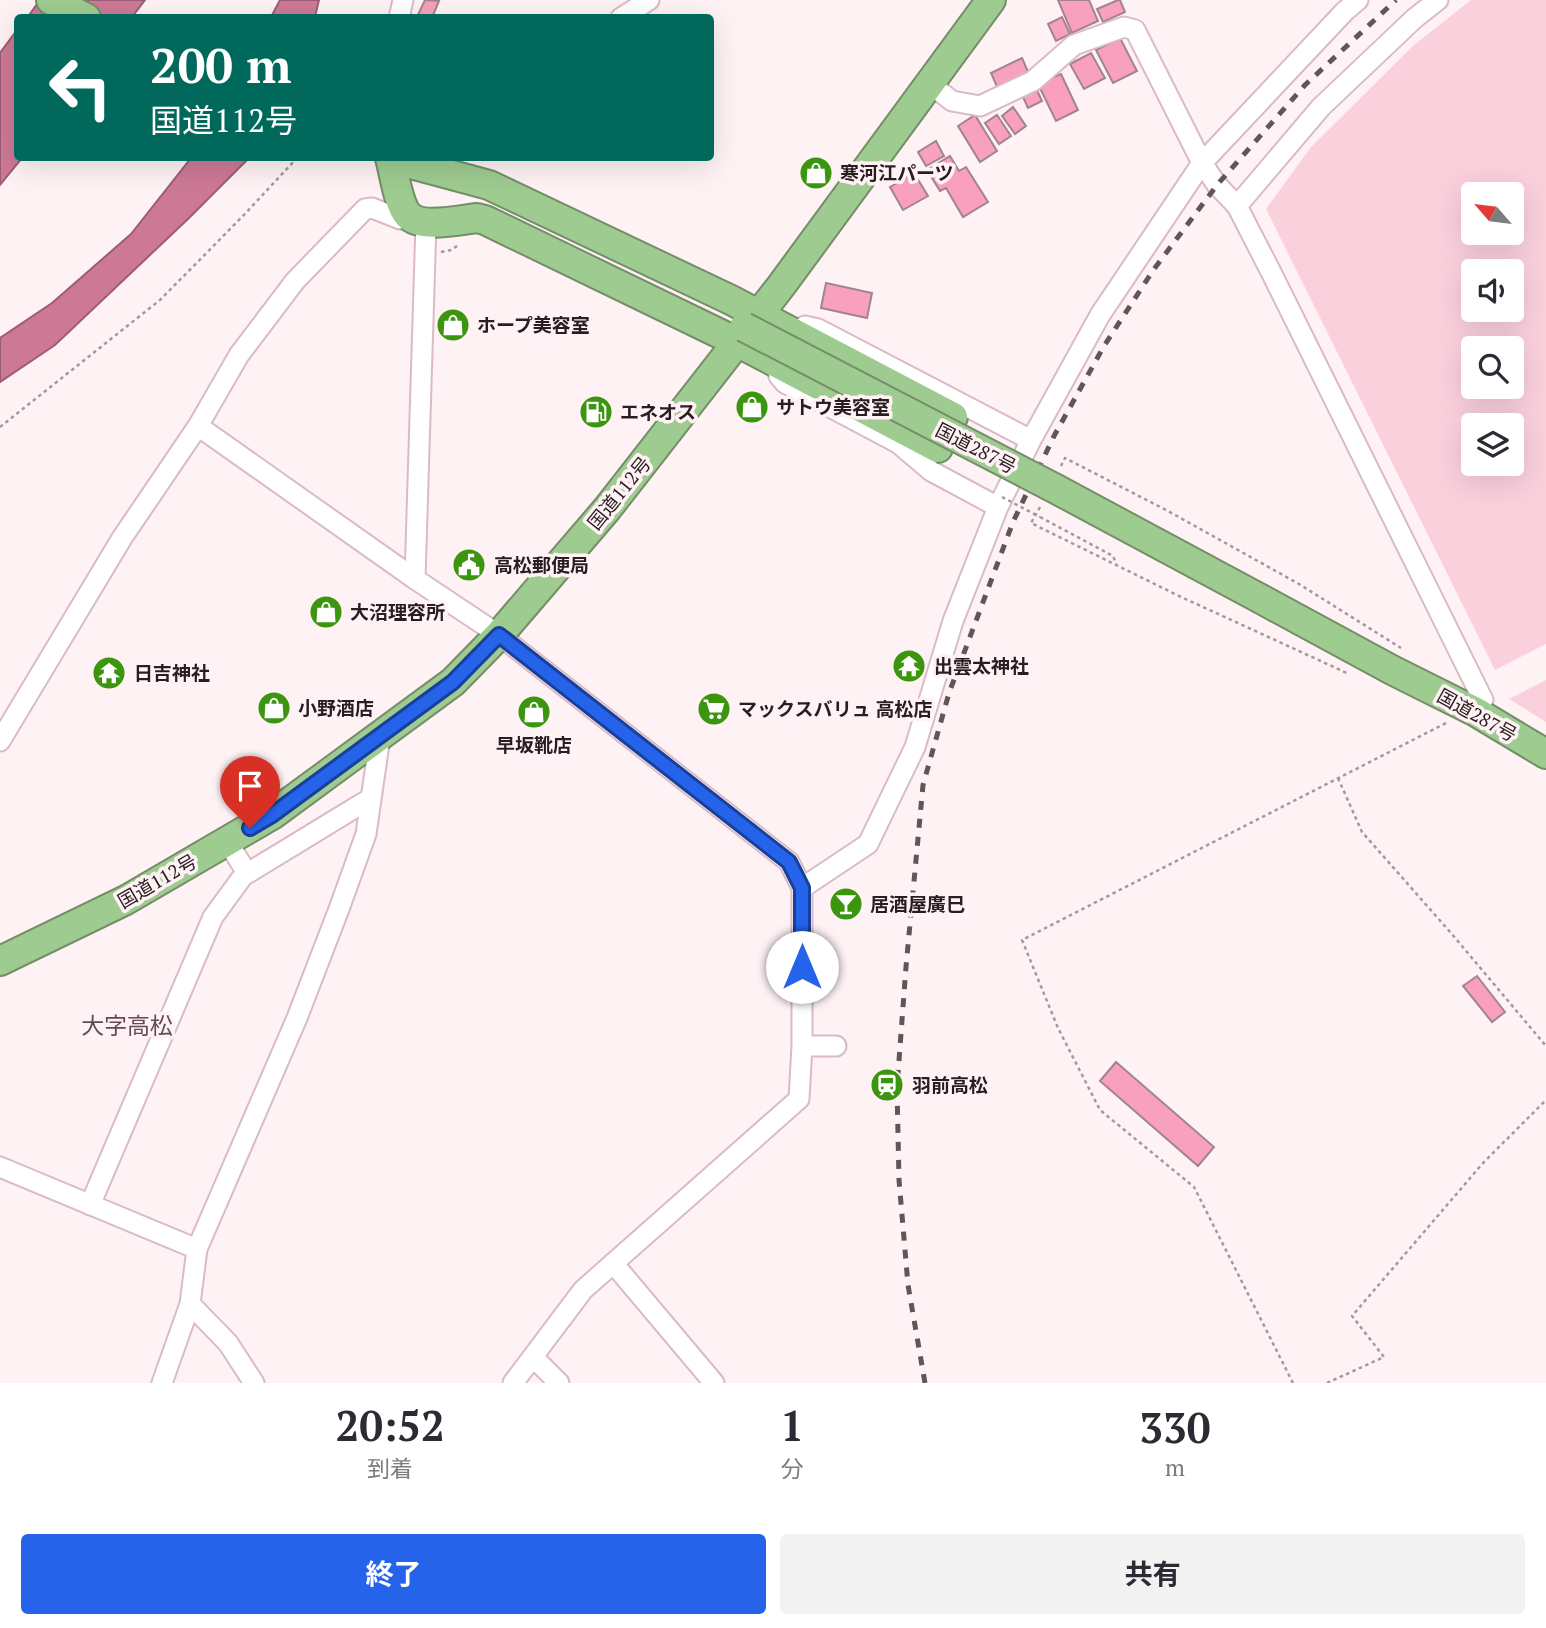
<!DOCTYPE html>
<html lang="ja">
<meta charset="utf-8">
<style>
:root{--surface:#fff;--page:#f2f2f3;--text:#2b2b33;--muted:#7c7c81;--accent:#2563eb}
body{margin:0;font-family:"PT Serif","Noto Sans JP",serif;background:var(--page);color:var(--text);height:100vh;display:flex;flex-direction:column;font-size:26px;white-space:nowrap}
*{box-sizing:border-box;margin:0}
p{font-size:23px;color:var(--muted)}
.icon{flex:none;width:38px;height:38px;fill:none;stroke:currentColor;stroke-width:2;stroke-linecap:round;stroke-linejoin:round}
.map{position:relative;height:1383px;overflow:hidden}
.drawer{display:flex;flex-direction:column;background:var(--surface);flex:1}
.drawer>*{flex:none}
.top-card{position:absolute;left:14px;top:14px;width:700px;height:147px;border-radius:7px;box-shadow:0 7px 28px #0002;background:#00695c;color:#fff;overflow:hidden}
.needle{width:46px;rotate:298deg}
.fabs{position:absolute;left:1461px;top:182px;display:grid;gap:14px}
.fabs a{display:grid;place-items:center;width:63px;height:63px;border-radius:7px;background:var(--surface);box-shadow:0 7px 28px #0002;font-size:35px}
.pin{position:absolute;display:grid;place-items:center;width:60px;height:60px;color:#fff;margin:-72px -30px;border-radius:50% 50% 50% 0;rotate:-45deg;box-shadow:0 0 7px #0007}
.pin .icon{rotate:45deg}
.me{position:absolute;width:77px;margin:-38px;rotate:0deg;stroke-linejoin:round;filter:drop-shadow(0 0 5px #0008)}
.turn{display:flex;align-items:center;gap:24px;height:147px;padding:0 21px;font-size:32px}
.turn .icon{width:91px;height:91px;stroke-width:2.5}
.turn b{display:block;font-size:49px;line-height:60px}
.eta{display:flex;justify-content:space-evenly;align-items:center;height:119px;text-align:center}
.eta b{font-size:42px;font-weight:700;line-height:49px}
.action{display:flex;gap:14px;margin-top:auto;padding:14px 21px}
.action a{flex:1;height:80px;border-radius:7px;background:var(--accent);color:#fff;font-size:28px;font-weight:700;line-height:80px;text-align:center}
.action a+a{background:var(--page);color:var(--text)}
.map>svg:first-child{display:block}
.green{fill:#fad0dd;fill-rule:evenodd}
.water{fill:#cd7996;stroke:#9c5d73;stroke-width:2}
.building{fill:#f8a0bd;stroke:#a1848c;stroke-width:2}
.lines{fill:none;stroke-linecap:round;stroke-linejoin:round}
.minor-casing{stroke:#dabbc5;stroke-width:23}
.highway-casing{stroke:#758e69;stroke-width:32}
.path{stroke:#a5989c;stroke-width:2.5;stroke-dasharray:3.5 3.5;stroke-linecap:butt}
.minor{stroke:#fff;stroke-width:19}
.highway{stroke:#9ecb90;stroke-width:28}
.rail{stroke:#615558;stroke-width:5;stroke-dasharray:9 9;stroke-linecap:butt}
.highway-bridge-casing{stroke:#758e69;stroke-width:32;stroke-linecap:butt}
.path-bridge{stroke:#a5989c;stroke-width:2.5;stroke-dasharray:3.5 3.5;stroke-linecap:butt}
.highway-bridge{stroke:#9ecb90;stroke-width:28}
.route-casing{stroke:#184099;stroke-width:18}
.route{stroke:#2563eb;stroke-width:12}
.labels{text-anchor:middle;stroke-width:7;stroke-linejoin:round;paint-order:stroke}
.poi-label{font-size:19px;font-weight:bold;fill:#291d21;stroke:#fff2f5;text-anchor:start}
.street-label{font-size:19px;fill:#291d21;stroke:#fff2f5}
.quarter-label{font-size:23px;fill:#644a52;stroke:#fff2f5}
</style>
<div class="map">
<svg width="1546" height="1383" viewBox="0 0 1546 1383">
<rect width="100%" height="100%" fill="#fff2f5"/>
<path class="green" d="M1471,0H1546V644L1495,670L1266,209L1311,147L1414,45ZM1474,194H1512V233H1474ZM1474,271H1512V310H1474ZM1474,348H1512V387H1474ZM1474,425H1512V464H1474Z
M1546,680V722L1509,699Z"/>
<path class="water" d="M40,0H145L132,17L27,18Z
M280,0H319L315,17H271Z
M17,30L18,158H22L0,185V53Z
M191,158H249L189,218L55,345L0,382V338L52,303L131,234Z"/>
<path class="building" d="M425,0L439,1L432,18H406L408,13L417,17Z
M1058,0H1089L1098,21L1072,33Z
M1118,0H1120L1125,12L1103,22L1097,9Z
M1062,17L1070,34L1056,41L1048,24Z
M1120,38L1137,71L1113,83L1096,50Z
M1091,53L1105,78L1084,89L1070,64Z
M1022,58L1029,74L998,89L991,73Z
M1061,74L1078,110L1056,121L1038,84Z
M1035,86L1042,101L1028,108L1021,93Z
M1013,107L1026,126L1015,134L1002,116Z
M975,115L997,151L980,162L958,126Z
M997,115L1011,136L999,144L985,123Z
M936,141L944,156L926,166L918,152Z
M950,156L959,171L966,167L988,202L963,217L946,188L940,191L927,170Z
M914,173L928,196L903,210L890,187Z
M826,283L872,293L867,318L821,308Z
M1477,976L1505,1012L1492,1022L1463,986Z
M1116,1062L1214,1147L1198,1166L1100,1081Z"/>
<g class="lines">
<defs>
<path id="minor" d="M399,18L403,0
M621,18L649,0
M929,83L952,101L980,106L1033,81L1074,45L1124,27L1135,30L1202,163L1217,185L1237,206L1272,274L1483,700L1476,712
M1237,206L1321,107L1415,18L1438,0
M426,223L415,579L499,635L789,862L802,888V1046L799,1099L583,1290L513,1383
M793,332L805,326L818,329L1031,440
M776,363L779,376L785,383L898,443L931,471L998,507
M198,426L415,579
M0,741L122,538L198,426L239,355L295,281L365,209L372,208L400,219L408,215
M227,841L247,873
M802,888L868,844L915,747L953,621L998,507L1031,440L1100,315L1202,163L1345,11L1358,0
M802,1046H836
M0,1167L197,1249
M90,1205L213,917L243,876L371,798
M613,1263L714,1383
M533,1357L559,1383
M162,1383L190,1304
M254,1383L228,1343L190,1304L197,1249L297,1018L339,909L366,834L380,737"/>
<path id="highway" d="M51,0L86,18
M390,158C394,172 398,204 408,215C421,229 460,220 477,218L485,220L737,342L938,448
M411,164L489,185L731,300L953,417
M1261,599L1392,670L1476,712L1546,754
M0,961L126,900L272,815L453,682L499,635L607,509L781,286L991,0"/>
</defs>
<use href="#minor" class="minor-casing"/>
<use href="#highway" class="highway-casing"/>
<path class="path" d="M441,252L451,250L460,244
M0,427L160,300L242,217L297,158
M1061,466L1065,458L1168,511L1299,584L1401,648
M1040,507L1031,523L1179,596L1349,674
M1040,517L1113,556L1117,566
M1338,778L1362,832L1451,933L1546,1046
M1293,1383L1194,1187L1100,1110L1058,1028L1022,940L1446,723
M1327,1383L1384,1357L1352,1316L1483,1163L1546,1100"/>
<use href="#minor" class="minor"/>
<use href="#highway" class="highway"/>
<path class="rail" d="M925,1383L908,1285L899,1180L897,1087L906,967L923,785L949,693L1013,522L1054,436L1104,346L1154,269L1217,185L1305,85L1396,0"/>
<defs>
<path id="highway-bridge" d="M744,327L1056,489L1261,599"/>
</defs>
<use href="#highway-bridge" class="highway-bridge-casing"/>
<path class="path-bridge" d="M1002,497L1040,517"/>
<use href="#highway-bridge" class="highway-bridge"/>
</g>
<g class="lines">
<defs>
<path id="route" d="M250,828L272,815L453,682L499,635L789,862L802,888V967"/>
</defs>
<use href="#route" class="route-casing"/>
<use href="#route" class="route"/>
</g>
<defs>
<symbol id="shop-disc" viewBox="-11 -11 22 22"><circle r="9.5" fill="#3b950f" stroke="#fff2f5"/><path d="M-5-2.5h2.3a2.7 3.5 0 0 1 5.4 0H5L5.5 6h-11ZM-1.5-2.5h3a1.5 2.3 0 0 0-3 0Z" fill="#fff"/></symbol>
<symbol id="fuel-disc" viewBox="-11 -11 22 22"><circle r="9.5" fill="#3b950f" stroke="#fff2f5"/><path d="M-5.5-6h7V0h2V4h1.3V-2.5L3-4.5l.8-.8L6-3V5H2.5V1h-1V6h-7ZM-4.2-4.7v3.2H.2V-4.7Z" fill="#fff"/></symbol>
<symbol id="civic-disc" viewBox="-11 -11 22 22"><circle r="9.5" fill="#3b950f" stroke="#fff2f5"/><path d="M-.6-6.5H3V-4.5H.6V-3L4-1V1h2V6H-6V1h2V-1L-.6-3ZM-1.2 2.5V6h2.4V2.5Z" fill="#fff"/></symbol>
<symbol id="temple-disc" viewBox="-11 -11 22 22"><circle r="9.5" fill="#3b950f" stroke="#fff2f5"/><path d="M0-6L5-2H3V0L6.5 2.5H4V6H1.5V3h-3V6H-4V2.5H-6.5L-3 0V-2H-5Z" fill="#fff"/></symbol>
<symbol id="supermarket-disc" viewBox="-11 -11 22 22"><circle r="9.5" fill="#3b950f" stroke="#fff2f5"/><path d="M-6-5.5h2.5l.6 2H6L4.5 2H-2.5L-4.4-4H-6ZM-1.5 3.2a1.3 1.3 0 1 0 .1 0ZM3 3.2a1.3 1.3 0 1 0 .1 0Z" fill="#fff"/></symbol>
<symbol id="bar-disc" viewBox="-11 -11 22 22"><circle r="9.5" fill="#3b950f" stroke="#fff2f5"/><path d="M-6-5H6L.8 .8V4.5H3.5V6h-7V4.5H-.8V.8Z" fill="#fff"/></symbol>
<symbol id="station-disc" viewBox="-11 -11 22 22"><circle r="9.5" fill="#3b950f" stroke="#fff2f5"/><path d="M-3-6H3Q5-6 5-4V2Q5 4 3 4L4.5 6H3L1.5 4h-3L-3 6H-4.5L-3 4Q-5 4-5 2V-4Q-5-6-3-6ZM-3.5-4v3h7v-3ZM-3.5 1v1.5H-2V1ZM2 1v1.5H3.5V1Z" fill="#fff"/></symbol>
</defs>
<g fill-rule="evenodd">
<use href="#shop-disc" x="797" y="154" width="38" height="38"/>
<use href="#shop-disc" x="434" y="306" width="38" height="38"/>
<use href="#shop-disc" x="733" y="388" width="38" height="38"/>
<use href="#fuel-disc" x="577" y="393" width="38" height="38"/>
<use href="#civic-disc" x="450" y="546" width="38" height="38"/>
<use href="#shop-disc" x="307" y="593" width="38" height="38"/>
<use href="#temple-disc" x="890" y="647" width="38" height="38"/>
<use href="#temple-disc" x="90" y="654" width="38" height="38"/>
<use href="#shop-disc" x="255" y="689" width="38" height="38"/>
<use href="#supermarket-disc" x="695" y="690" width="38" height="38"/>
<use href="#shop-disc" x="515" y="693" width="38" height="38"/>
<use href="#bar-disc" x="827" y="885" width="38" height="38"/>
<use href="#station-disc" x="868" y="1066" width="38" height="38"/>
</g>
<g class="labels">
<g class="poi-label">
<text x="840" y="180">寒河江パーツ</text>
<text x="477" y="332">ホープ美容室</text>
<text x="776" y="414">サトウ美容室</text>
<text x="620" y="419">エネオス</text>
<text x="494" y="572">高松郵便局</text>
<text x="350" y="619">大沼理容所</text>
<text x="934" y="673">出雲太神社</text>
<text x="134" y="680">日吉神社</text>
<text x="298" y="715">小野酒店</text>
<text x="738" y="716">マックスバリュ 高松店</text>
<text x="534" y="752" text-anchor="middle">早坂靴店</text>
<text x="870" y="911">居酒屋廣巳</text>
<text x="912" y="1092">羽前高松</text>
</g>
<g class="street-label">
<text transform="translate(976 448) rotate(27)" y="7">国道287号</text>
<text transform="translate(619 493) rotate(-51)" y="7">国道112号</text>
<text transform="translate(1477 715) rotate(29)" y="7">国道287号</text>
<text transform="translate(157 881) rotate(-30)" y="7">国道112号</text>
</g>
<g class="quarter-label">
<text x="127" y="1034">大字高松</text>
</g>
</g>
</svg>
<div class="fabs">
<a><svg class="needle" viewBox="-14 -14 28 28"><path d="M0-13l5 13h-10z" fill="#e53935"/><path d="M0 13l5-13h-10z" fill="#7c7c81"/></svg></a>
<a><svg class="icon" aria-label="sound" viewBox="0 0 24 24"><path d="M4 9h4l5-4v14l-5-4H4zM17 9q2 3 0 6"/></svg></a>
<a><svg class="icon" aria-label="search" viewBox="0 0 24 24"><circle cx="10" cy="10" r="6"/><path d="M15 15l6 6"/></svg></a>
<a><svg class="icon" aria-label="layers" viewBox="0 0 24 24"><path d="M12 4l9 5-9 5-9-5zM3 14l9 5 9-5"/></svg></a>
</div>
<div class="pin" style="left:250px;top:828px;background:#d93025"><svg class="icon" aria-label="arrive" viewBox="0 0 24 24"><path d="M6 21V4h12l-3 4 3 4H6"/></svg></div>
<svg class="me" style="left:802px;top:967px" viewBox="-20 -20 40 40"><circle r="19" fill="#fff"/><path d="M0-13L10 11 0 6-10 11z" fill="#2563eb"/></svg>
<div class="top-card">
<div class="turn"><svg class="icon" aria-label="left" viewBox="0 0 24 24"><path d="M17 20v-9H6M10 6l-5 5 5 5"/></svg><div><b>200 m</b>国道112号</div></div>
</div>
</div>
<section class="drawer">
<div class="eta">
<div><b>20:52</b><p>到着</p></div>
<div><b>1</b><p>分</p></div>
<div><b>330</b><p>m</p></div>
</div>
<div class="action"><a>終了</a><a>共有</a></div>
</section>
